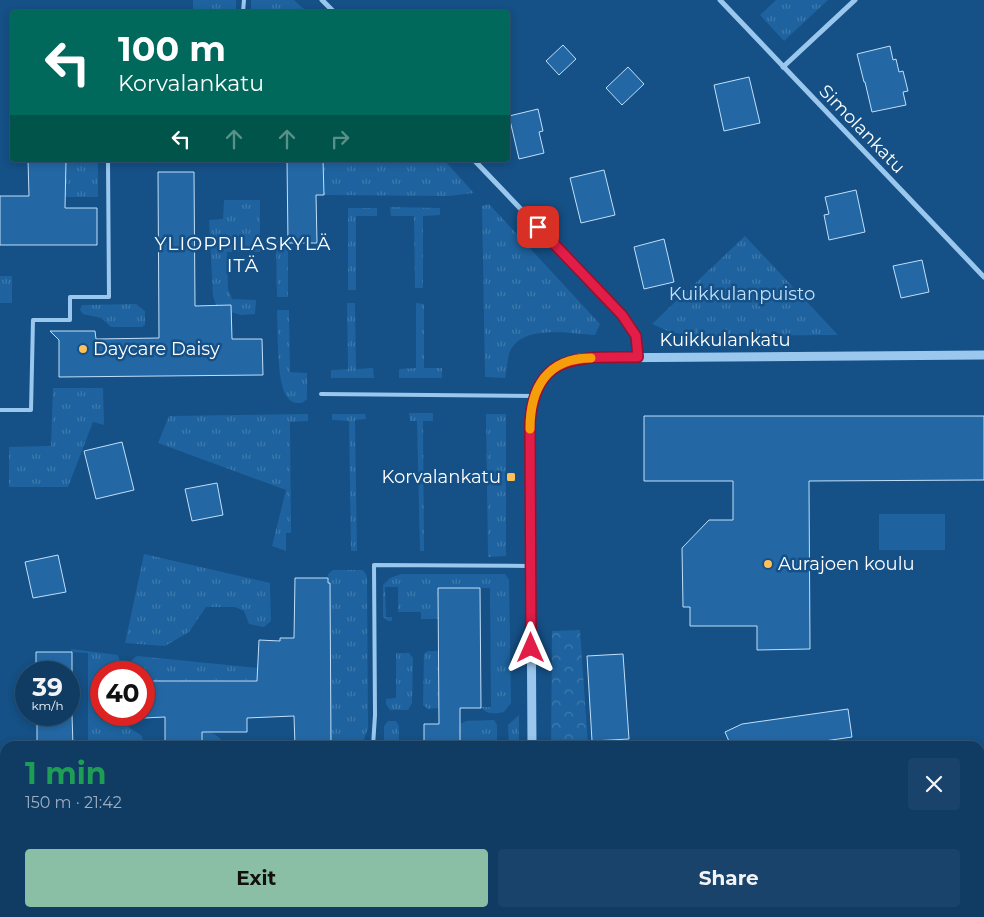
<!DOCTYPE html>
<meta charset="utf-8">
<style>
:root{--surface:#103c64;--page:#19436a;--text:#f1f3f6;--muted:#9cadbf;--line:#305678;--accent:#8abfa5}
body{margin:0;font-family:Montserrat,sans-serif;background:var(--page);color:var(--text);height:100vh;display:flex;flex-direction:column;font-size:19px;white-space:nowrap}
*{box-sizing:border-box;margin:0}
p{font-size:16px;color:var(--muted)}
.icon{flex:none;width:28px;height:28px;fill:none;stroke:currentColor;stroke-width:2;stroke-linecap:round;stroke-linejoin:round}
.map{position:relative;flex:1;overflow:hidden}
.side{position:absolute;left:0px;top:741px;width:985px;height:176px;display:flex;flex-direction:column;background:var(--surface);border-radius:15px 15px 0 0;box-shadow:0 2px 8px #0003,0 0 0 1px var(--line)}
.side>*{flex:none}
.guide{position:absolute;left:10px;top:10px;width:500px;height:152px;border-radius:5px;box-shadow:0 2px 8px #0003,0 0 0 1px var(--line);background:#00695c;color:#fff;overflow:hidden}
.speed{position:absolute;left:15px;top:661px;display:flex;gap:10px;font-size:25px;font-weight:700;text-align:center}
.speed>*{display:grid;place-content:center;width:65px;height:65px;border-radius:50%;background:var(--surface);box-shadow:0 2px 8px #0003,0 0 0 1px var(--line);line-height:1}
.speed small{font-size:12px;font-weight:400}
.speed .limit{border:8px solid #d22;background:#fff;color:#111}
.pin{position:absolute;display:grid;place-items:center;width:42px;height:42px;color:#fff;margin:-21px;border-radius:10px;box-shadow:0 2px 8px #0006}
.me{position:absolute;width:55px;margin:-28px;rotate:0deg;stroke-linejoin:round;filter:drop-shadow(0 0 4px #0008)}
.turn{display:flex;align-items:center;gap:18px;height:105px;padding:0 25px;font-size:22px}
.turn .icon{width:65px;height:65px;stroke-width:2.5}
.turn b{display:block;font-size:35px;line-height:42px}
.lanes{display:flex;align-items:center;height:48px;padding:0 25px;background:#0003;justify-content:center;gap:25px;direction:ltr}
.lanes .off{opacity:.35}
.round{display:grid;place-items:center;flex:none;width:52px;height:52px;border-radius:5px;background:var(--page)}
.overview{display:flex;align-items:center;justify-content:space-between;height:85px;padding:0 25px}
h1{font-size:30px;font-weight:700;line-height:38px;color:#1e9e55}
.primary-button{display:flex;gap:10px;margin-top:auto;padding:10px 25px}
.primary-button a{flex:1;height:58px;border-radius:5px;background:var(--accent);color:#111;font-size:20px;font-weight:700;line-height:58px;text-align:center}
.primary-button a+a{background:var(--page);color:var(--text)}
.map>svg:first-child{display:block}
.grass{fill:url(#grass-tufts)}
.forest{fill:url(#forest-crowns)}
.garden{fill:#1e639f}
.building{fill:#2368a5;stroke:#c0dffa}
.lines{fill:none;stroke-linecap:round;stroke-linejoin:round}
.service{stroke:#9ac7ee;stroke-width:4}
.minor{stroke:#9ac7ee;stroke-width:5}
.tertiary{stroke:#9ac7ee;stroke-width:9}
.route-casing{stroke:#92132f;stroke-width:12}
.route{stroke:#e11d48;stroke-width:9}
.slow{stroke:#f59e0b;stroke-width:9}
.poi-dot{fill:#ffc057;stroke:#155086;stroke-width:2}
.labels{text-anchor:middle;stroke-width:5;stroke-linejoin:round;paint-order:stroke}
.street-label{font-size:18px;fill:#fff;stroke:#155086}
.park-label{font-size:18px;fill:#c0dffa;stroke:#155086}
.poi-label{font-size:18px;fill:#fff;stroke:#155086;text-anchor:start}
.neighbourhood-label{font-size:19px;letter-spacing:1px;fill:#fff;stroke:#155086}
</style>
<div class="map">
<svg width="984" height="917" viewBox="0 0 984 917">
<defs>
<pattern id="grass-tufts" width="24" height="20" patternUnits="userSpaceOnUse" patternTransform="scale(1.25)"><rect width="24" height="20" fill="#1e639f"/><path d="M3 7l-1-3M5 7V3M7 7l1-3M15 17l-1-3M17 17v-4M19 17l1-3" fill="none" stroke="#407aad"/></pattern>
<pattern id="forest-crowns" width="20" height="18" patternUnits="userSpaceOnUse" patternTransform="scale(1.25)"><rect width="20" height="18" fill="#1e639f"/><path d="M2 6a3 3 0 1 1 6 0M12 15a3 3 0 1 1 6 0" fill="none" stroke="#407aad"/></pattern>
</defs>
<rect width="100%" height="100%" fill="#155086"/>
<path class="grass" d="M193,0H236V12H193Z
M251,0H294L307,12H251Z
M776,0H828L784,41L760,15Z
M66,160H98V197H42V193H65Z
M323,160H444L474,193L448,196L324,195Z
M224,200H260V252H227L228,289L232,299L256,300L255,314L241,315L231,312V305H216L213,296L209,220L223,219Z
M489,204L600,324L595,335C570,334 520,323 509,354C507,362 507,370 505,378L485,377L482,206Z
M390,207L440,208V215L423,216V288H415L414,216H391Z
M348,208H377V216H356V290H348Z
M745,236L838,335L693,336L670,332L652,324Z
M276,239H288V297H277Z
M0,276H12V303H0Z
M347,303H355L356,369L373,368L374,378H331V370L348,369Z
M416,303L424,304V368H442V378H399V369L416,368Z
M136,304L145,311V325L142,327H111L101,318L83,314L80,310L82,305Z
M277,310H289L290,372L307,373V399L302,403C296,403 292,403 288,398C276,386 278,329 277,310Z
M53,388H103L104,425L93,422L68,487H9V447L51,446Z
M409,413H433V421H423L424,551H420L417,421H410Z
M308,414V421L290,422L291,533H286V551L272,546L286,490L158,443L169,416Z
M332,414H365L366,419L355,420L357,551H351L349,421L332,420Z
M486,414H506V556L488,557Z
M144,554L270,583L271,621L264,627L249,624L244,611L235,607H206L189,632L165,646L125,643Z
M333,570H363L367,576L368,728L363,742L358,746L331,745L330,603H328V574Z
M401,574H505L509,580L511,703L504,712C495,714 487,715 481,707H491L490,588H438V619H421V612H398V587H385L386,617H392V621H388L383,617V585L390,578Z
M71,649L118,655L121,665H108V672H101V715H121V722L142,736L143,741H134V746H88V653L71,652Z
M428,651H438L439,708L428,709L423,705L424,654Z
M396,653H409L413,658L412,703L408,710H390L386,704V699L396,698Z
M137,656L279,670V680L144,681V672H130V662Z
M519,715V746H509L508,725Z
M494,720L497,725V746H460V724L466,721Z
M388,721H396L399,726V746H384V726Z
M202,732C215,732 219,736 226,746H202Z
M280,912V917H124V912Z
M332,913H414V917H332Z"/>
<path class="forest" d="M580,630L588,744H616L617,746H551L552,631Z
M549,912L606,913L607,917H549Z"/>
<path class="garden" d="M879,514H945V550H879Z"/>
<path class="building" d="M563,45L576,59L559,75L546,61Z
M890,46L893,60L896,59L899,72L903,71L908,91L903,92L906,105L872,112L865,82H864L857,54Z
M628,67L644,84L622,105L606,88Z
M749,77L760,123L724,131L714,85Z
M538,109L543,131L539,132L544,153L519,159L509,116Z
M28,160H66L65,208H97V245H0V196H29Z
M287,160H323L324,195H316L317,243H288Z
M604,170L615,215L581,223L570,178Z
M158,172H194L195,306L231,305L232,339H262L263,375L59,377V340L50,331H95L96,339L159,338Z
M856,190L865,232L829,240L824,215L829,214L825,197Z
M664,239L674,282L644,289L634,247Z
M922,260L929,292L901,298L893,266Z
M644,416H984V480L809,481L810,649L757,650V626H690V607H683L682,548L709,520H733V481H644Z
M122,442L134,490L96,499L84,451Z
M217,483L223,515L192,521L185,489Z
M58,555L66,592L33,598L25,562Z
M295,578H328V583H330L331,746H295L294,716L247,718V732H202V746H165V717L144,718V681H257L259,640L280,641V638H294Z
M438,588H480L481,708H460V746H424V724H439Z
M36,652H72V672H36Z
M623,654L629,739L592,741L587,656Z
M848,709L852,737L790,746H731L725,732L742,724Z
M37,715H72L73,746H37Z"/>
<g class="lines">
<path class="service" d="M243,12L244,0
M321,394L534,396
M0,410H31L33,320H70V297H109L108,160
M373,746L375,715L374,565L531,566
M0,892H5"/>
<path class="minor" d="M322,0L334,12
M720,0L984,277
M783,67L855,0
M474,160L622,315L636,336L638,357
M980,764L984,758
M916,912L917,917"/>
<path class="tertiary" d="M532,746L530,421C533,386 544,368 579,358L984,355
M533,912V917"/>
</g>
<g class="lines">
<defs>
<path id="route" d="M531,648L530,421C536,350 583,358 638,357L636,336L622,315L538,227"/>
</defs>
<use href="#route" class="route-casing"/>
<use href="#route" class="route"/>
<path class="slow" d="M530,429C530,388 547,358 591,358"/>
</g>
<g class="poi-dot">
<circle cx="83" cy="349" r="5"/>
<rect x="506" y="472" width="10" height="10" rx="2.5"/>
<circle cx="768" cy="564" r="5"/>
</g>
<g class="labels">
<g class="street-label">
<text transform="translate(862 129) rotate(46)" y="6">Simolankatu</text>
<text x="725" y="346">Kuikkulankatu</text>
</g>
<g class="park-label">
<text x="742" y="300">Kuikkulanpuisto</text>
</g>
<g class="poi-label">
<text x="93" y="355">Daycare Daisy</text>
<text x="501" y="483" text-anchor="end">Korvalankatu</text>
<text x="778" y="570">Aurajoen koulu</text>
</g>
<g class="neighbourhood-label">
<text x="243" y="250">YLIOPPILASKYLÄ<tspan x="243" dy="22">ITÄ</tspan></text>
</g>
</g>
</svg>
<div class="speed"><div>39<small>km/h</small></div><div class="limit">40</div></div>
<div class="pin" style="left:538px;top:227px;background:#d93025"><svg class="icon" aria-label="arrive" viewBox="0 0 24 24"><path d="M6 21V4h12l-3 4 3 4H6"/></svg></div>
<svg class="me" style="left:531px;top:648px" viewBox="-20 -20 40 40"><path d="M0-17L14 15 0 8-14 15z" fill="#e11d48" stroke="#fff" stroke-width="4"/></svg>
<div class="guide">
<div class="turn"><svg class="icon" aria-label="left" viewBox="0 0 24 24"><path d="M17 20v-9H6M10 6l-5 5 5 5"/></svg><div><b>100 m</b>Korvalankatu</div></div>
<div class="lanes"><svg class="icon" aria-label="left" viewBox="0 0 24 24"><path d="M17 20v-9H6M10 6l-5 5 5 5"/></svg><svg class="icon off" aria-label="ahead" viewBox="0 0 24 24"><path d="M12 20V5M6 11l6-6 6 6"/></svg><svg class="icon off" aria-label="ahead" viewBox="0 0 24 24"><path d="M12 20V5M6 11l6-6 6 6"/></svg><svg class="icon off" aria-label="right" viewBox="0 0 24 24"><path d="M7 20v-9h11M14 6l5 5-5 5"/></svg></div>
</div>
<section class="side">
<div class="overview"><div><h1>1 min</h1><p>150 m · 21:42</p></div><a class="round"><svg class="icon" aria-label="close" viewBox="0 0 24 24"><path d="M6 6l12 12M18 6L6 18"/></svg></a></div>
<div class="primary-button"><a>Exit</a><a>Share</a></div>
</section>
</div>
